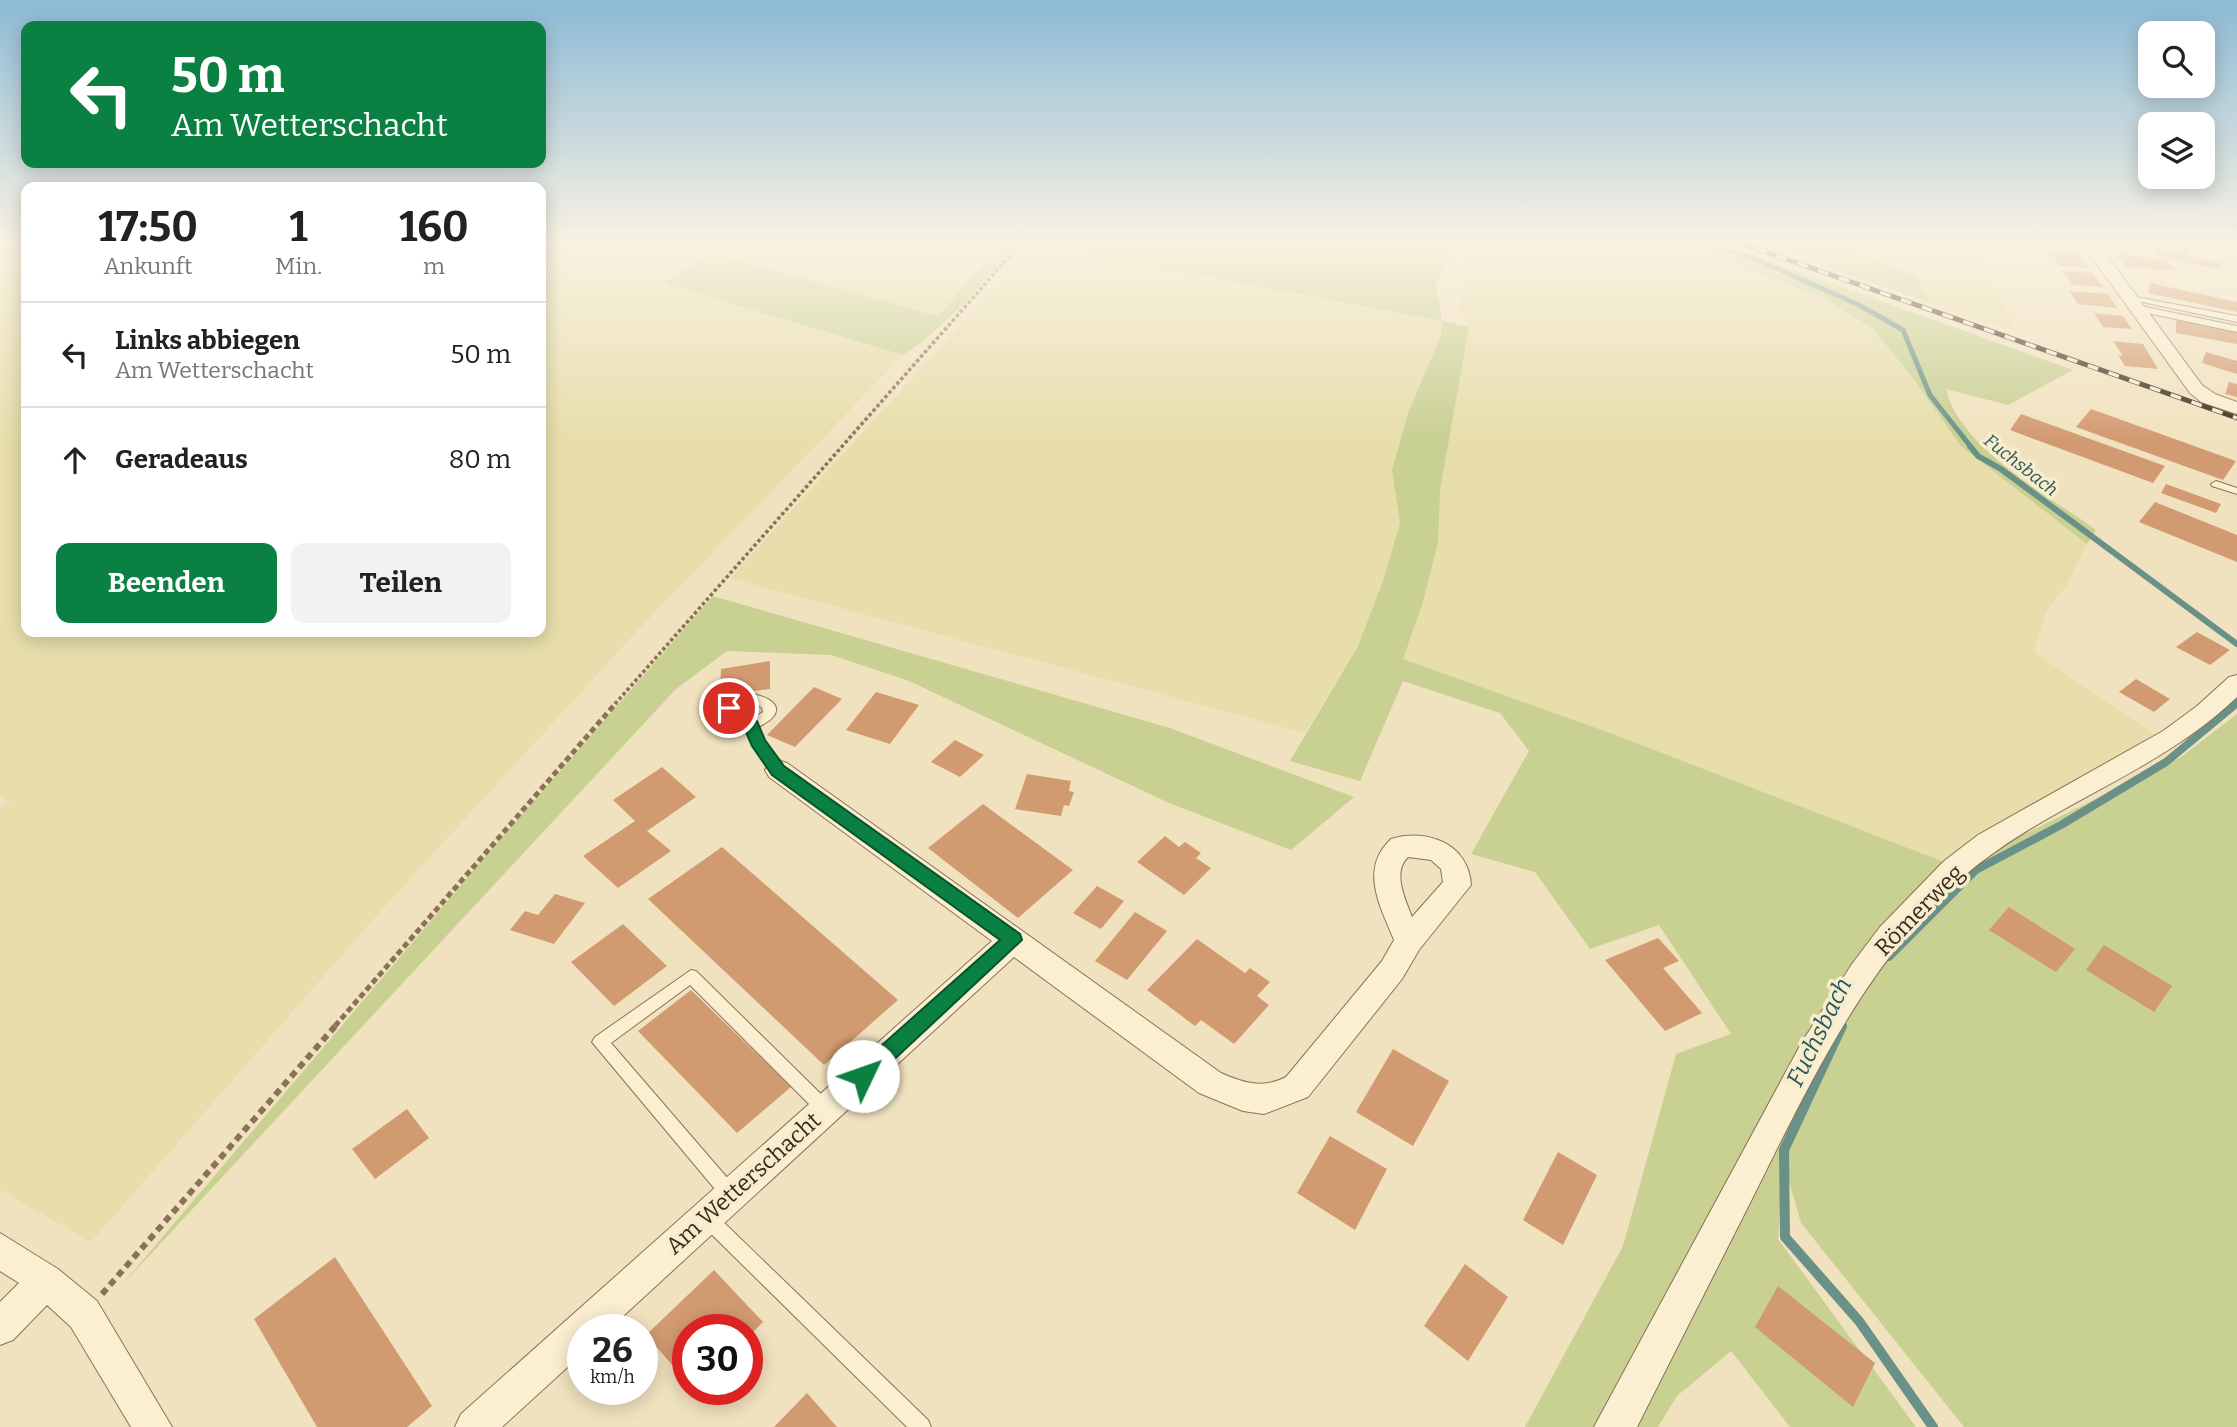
<!DOCTYPE html>
<html lang="de">
<meta charset="utf-8">
<style>
:root{--surface:#fff;--page:#f2f2f2;--text:#222;--muted:#767676;--line:#e0e0e0;--accent:#0b8043}
body{margin:0;font-family:Bitter,serif;background:var(--page);color:var(--text);height:100vh;display:flex;flex-direction:column;font-size:26px;white-space:nowrap}
*{box-sizing:border-box;margin:0}
p{font-size:23px;color:var(--muted)}
.icon{flex:none;width:38px;height:38px;fill:none;stroke:currentColor;stroke-width:2;stroke-linecap:round;stroke-linejoin:round}
.map{position:relative;flex:1;overflow:hidden}
.details{position:absolute;left:21px;top:182px;width:525px;height:455px;display:flex;flex-direction:column;background:var(--surface);border-radius:14px;box-shadow:0 4px 18px #0003}
.details>*{flex:none}
.guide{position:absolute;left:21px;top:21px;width:525px;height:147px;border-radius:14px;box-shadow:0 4px 18px #0003;background:#0b8043;color:#fff;overflow:hidden}
.buttons{position:absolute;left:2138px;top:21px;display:grid;gap:14px}
.buttons a{display:grid;place-items:center;width:77px;height:77px;border-radius:14px;background:var(--surface);box-shadow:0 4px 18px #0003;font-size:35px}
.speed{position:absolute;left:567px;top:1314px;display:flex;gap:14px;font-size:35px;font-weight:700;text-align:center}
.speed>*{display:grid;place-content:center;width:91px;height:91px;border-radius:50%;background:var(--surface);box-shadow:0 4px 18px #0003;line-height:1}
.speed small{font-size:18px;font-weight:400}
.speed .limit{border:10px solid #d22;background:#fff;color:#111}
.pin{position:absolute;display:grid;place-items:center;width:60px;height:60px;color:#fff;margin:-30px;border:4px solid #fff;border-radius:50%;box-shadow:0 2px 7px #0007}
.me{position:absolute;width:77px;margin:-38px;rotate:48deg;stroke-linejoin:round;filter:drop-shadow(0 0 5px #0008)}
.turn{display:flex;align-items:center;gap:24px;height:147px;padding:0 35px;font-size:32px}
.turn .icon{width:91px;height:91px;stroke-width:2.5}
.turn b{display:block;font-size:49px;line-height:60px}
.eta{display:flex;justify-content:space-evenly;align-items:center;height:119px;text-align:center}
.eta b{font-size:42px;font-weight:700;line-height:49px}
.primary-button{display:flex;gap:14px;margin-top:auto;padding:14px 35px}
.primary-button a{flex:1;height:80px;border-radius:14px;background:var(--accent);color:#fff;font-size:28px;font-weight:700;line-height:80px;text-align:center}
.primary-button a+a{background:var(--page);color:var(--text)}
ul{padding:0;list-style:none}
li{display:flex;align-items:center;gap:21px;height:105px;padding:0 35px;border-top:2px solid var(--line)}
li div{flex:1}
li b{display:block;font-size:26px}
li em{font-style:normal}
.map>svg:first-child{display:block}
.farmland{fill:#e7deab}
.green{fill:#c8d092}
.lines{fill:none;stroke-linecap:round;stroke-linejoin:round}
.stream-far3{stroke:#699187;stroke-width:5}
.stream-far2{stroke:#699187;stroke-width:6}
.stream-far1{stroke:#699187;stroke-width:8}
.stream{stroke:#699187;stroke-width:10}
.building{fill:#d29a71}
.lane-casing{stroke:#8b7256;stroke-width:2}
.street-casing{stroke:#8b7256;stroke-width:2}
.path-far2{stroke:#8b7256;stroke-width:3.5;stroke-dasharray:3.5 2.5;stroke-linecap:butt}
.path-far1{stroke:#8b7256;stroke-width:5;stroke-dasharray:6 3.5;stroke-linecap:butt}
.path{stroke:#8b7256;stroke-width:6;stroke-dasharray:7 5;stroke-linecap:butt}
.lane{fill:#fbefd2;fill-rule:evenodd}
.street{fill:#fbefd2;fill-rule:evenodd}
.rail-casing{stroke:#392a1b;stroke-width:5}
.rail{stroke:#f8eccf;stroke-width:3.5;stroke-dasharray:11;stroke-linecap:butt}
.route{fill:#0b8043;stroke:#07532c;stroke-width:2}
.labels{text-anchor:middle;stroke-width:7;stroke-linejoin:round;paint-order:stroke}
.far-water-label{font-size:18px;font-style:italic;fill:#295a57;stroke:#f8eccf}
.near-street-label{font-size:23px;fill:#392a1b;stroke:#f8eccf}
.near-water-label{font-size:24px;font-style:italic;fill:#295a57;stroke:#f8eccf}
</style>
<div class="map">
<svg width="2237" height="1427" viewBox="0 0 2237 1427">
<rect width="100%" height="100%" fill="#f1e2bf"/>
<path class="farmland" d="M0,241H26V632H541V241H1005L938,316L711,253L665,282L903,355L637,631L379,913L91,1242L0,1190V808L10,802L0,795Z
M1477,241H1680L1822,298L1871,327L1910,374L1961,446L2087,544L2066,586L2046,611L2034,652L2154,734L1957,867L1613,734L1402,659L1440,490L1469,327L1460,308V289Z
M1831,241H1972L2017,332L1931,303L1915,276Z
M1035,244L1442,321L1441,335L1408,413L1392,470L1400,522L1383,581L1358,646L1305,733L730,578Z"/>
<path class="green" d="M1005,241H1020C983,282 949,325 903,355L664,283L711,253L938,316Z
M1037,241H1457L1436,284L1442,321L1469,327L1440,490L1438,543L1422,605L1403,659L1613,734L1957,867L2181,757L2237,714V1427H1964L1801,1223L1784,1164L1778,1239L1916,1427H1790L1731,1351L1677,1396L1658,1427H1525L1623,1246L1676,1054L1731,1034L1659,925L1590,949L1535,872L1471,854L1529,751L1500,713L1403,681L1360,781L1290,761L1358,646L1383,581L1400,523L1392,470L1408,413L1441,335L1442,321L1035,244Z
M1680,241H1714L2073,370L2008,405L1946,389C1960,449 2048,495 2096,530L2087,544L1961,446L1910,374L1871,327L1822,298Z
M1749,241H1831L1915,276L1931,303Z
M713,596L1170,728L1354,797L1291,850L1169,803L909,681L831,655L727,651L676,689L121,1286L479,864Z"/>
<g class="lines">
<path class="stream-far3" d="M1702,241L1760,261L1859,305L1903,330L1930,395L1971,447"/>
<path class="stream-far2" d="M1970,446L1978,456L2001,469L2237,644"/>
<path class="stream-far1" d="M1889,957L1976,870L2061,825L2166,762L2237,703"/>
<path class="stream" d="M1842,1026L1784,1150L1785,1237L1859,1321L1933,1427"/>
</g>
<path class="building" d="M2042,241H2069L2073,247L2044,244Z
M2161,242L2189,249L2187,255L2221,263L2219,270L2156,255Z
M2049,251L2078,254L2089,268L2060,266Z
M2116,253L2168,261L2176,271L2126,267Z
M2062,271L2092,273L2103,287L2073,285Z
M2150,283L2237,302V312L2148,293Z
M2069,291L2108,294L2117,308L2078,304Z
M2094,313L2123,316L2132,329L2103,327Z
M2176,320L2237,331V344L2176,333Z
M2113,341L2143,344L2158,369L2125,366L2118,355L2123,356Z
M2206,352L2237,361V374L2202,363Z
M2229,382L2237,384V397L2225,394Z
M2091,409L2236,461L2223,480L2076,427Z
M2021,414L2165,466L2153,483L2010,430Z
M2166,484L2221,504L2216,513L2161,493Z
M2155,502L2237,535V562L2139,522Z
M2197,632L2230,650L2210,665L2176,647Z
M770,661V689L720,695L721,669Z
M2136,679L2170,699L2154,712L2119,692Z
M814,687L842,699L795,747L767,735Z
M876,692L919,705L890,744L846,730Z
M955,740L984,755L960,777L931,762Z
M662,767L696,797L647,831L671,851L618,888L583,856L635,821L613,800Z
M1027,774L1071,781L1069,791L1074,792L1069,806L1064,805L1061,816L1015,809Z
M983,804L1073,870L1018,918L928,848Z
M1165,836L1179,847L1185,842L1201,853L1196,858L1211,868L1184,895L1137,862Z
M722,847L898,1000L824,1065L648,899Z
M1097,886L1124,901L1101,929L1073,913Z
M555,894L585,903L554,944L510,930L525,911L538,915Z
M2009,907L2075,949L2056,972L1989,930Z
M1135,912L1167,931L1127,980L1095,961Z
M623,924L667,966L614,1006L571,962Z
M1658,938L1679,961L1663,968L1702,1013L1665,1031L1605,960Z
M1197,939L1245,973L1250,968L1270,982L1257,996L1269,1005L1234,1044L1201,1020L1195,1026L1147,990Z
M2104,945L2172,986L2154,1012L2086,970Z
M691,990L791,1087L737,1133L638,1031Z
M1393,1049L1449,1081L1413,1146L1356,1112Z
M407,1109L429,1138L375,1179L352,1149Z
M1330,1136L1387,1169L1355,1230L1297,1193Z
M1558,1152L1597,1175L1563,1245L1523,1220Z
M335,1257L432,1406L407,1427H317L254,1319Z
M1465,1264L1508,1297L1468,1361L1424,1326Z
M714,1270L763,1322L747,1338V1330H688V1383L646,1335Z
M1778,1286L1875,1363L1853,1407L1755,1327Z
M807,1393L837,1427H774Z"/>
<g class="lines">
<defs>
<path id="lane" d="M2125,295L2237,316V322L2128,299H2125Z
M2136,305L2237,326V332L2133,310L2132,308Z
M2216,481L2237,488V494L2212,486L2211,484Z
M744,693C755,693 786,701 773,717C770,721 763,724 759,727L764,741L784,770L783,773H773L754,745L747,729L731,725L722,715L729,700ZM745,702H754L762,708L763,712L750,720L739,718L734,714L737,706Z
M691,970L696,971L831,1104L833,1109L831,1114L825,1117L819,1114L690,985L611,1043L736,1188L738,1194L736,1200L730,1202L724,1200L592,1042L595,1037Z
M706,1208L712,1211L928,1420L931,1427H907L700,1223L697,1217L700,1211Z"/>
<path id="street" d="M2080,241H2096L2202,385L2215,394L2237,402V414L2201,402L2190,393Z
M2237,249V259L2227,253L2229,250Z
M2237,675V697C2157,774 2048,804 1964,876C1866,961 1808,1087 1751,1201C1713,1276 1675,1352 1637,1427H1594L1802,1042L1852,964L1880,927L1944,861L1978,835L2163,731L2197,706L2229,677Z
M778,760L787,763L1221,1073C1243,1083 1264,1089 1286,1077L1382,961L1394,940C1380,906 1359,869 1391,839C1427,828 1469,844 1471,885L1419,950L1402,979L1308,1097L1264,1114L1243,1111L1199,1093L1014,957L608,1330H583V1353L502,1427H455L461,1414L992,941L769,777L765,770L769,763ZM1408,857L1431,860L1441,869L1443,882L1412,917C1405,899 1392,872 1408,857Z
M0,1233L58,1269L97,1301L172,1427H131L71,1327L47,1305L13,1340L0,1345V1302L19,1283L0,1271Z"/>
</defs>
<use href="#lane" class="lane-casing"/>
<use href="#street" class="street-casing"/>
<path class="path-far2" d="M615,704L1023,241"/>
<path class="path-far1" d="M335,1026L616,703"/>
<path class="path" d="M102,1294L337,1024"/>
<use href="#lane" class="lane"/>
<use href="#street" class="street"/>
<defs>
<path id="rail" d="M1735,241L2237,418"/>
</defs>
<use href="#rail" class="rail-casing"/>
<use href="#rail" class="rail"/>
</g>
<linearGradient id="sky" x2="0" y2="1"><stop stop-color="#8cbad5"/><stop offset="0.55" stop-color="#f9f2e2"/><stop offset="1" stop-color="#f9f2e2" stop-opacity="0"/></linearGradient>
<rect width="2237" height="441" fill="url(#sky)"/>
<path class="route" d="M729,702L734,704L740,717L757,721L765,740L784,766L1020,934L1022,940L870,1082L863,1085L855,1082L852,1076L855,1069L1000,940L772,775L752,746L745,730C732,727 720,724 721,708Z"/>
<g class="labels">
<g class="far-water-label">
<text transform="translate(2021 465) rotate(38)" y="6">Fuchsbach</text>
</g>
<g class="near-street-label">
<text transform="translate(1919 910) rotate(-46)" y="8">Römerweg</text>
<text transform="translate(743 1183) rotate(-42)" y="8">Am Wetterschacht</text>
</g>
<g class="near-water-label">
<text transform="translate(1819 1032) rotate(-64)" y="8">Fuchsbach</text>
</g>
</g>
</svg>
<div class="buttons">
<a><svg class="icon" aria-label="search" viewBox="0 0 24 24"><circle cx="10" cy="10" r="6"/><path d="M15 15l6 6"/></svg></a>
<a><svg class="icon" aria-label="layers" viewBox="0 0 24 24"><path d="M12 4l9 5-9 5-9-5zM3 14l9 5 9-5"/></svg></a>
</div>
<div class="speed"><div>26<small>km/h</small></div><div class="limit">30</div></div>
<div class="pin" style="left:729px;top:708px;background:#d93025"><svg class="icon" aria-label="arrive" viewBox="0 0 24 24"><path d="M6 21V4h12l-3 4 3 4H6"/></svg></div>
<svg class="me" style="left:863px;top:1076px" viewBox="-20 -20 40 40"><circle r="19" fill="#fff"/><path d="M0-13L10 11 0 6-10 11z" fill="#0b8043"/></svg>
<div class="guide">
<div class="turn"><svg class="icon" aria-label="left" viewBox="0 0 24 24"><path d="M17 20v-9H6M10 6l-5 5 5 5"/></svg><div><b>50 m</b>Am Wetterschacht</div></div>
</div>
<section class="details">
<div class="eta">
<div><b>17:50</b><p>Ankunft</p></div>
<div><b>1</b><p>Min.</p></div>
<div><b>160</b><p>m</p></div>
</div>
<ul>
<li><svg class="icon" aria-label="left" viewBox="0 0 24 24"><path d="M17 20v-9H6M10 6l-5 5 5 5"/></svg><div><b>Links abbiegen</b><p>Am Wetterschacht</p></div><em>50 m</em></li>
<li><svg class="icon" aria-label="ahead" viewBox="0 0 24 24"><path d="M12 20V5M6 11l6-6 6 6"/></svg><div><b>Geradeaus</b></div><em>80 m</em></li>
</ul>
<div class="primary-button"><a>Beenden</a><a>Teilen</a></div>
</section>
</div>
